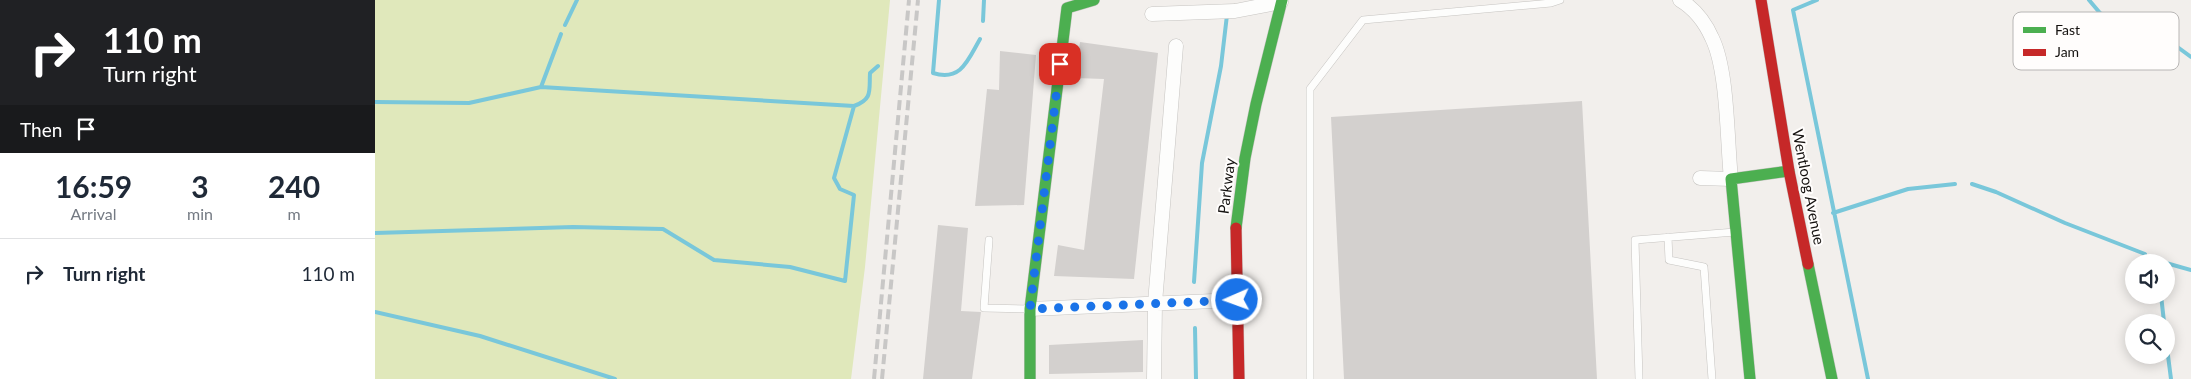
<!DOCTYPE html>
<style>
:root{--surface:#fff;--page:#f6f6f7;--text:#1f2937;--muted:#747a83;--line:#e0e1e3}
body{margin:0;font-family:Lato,sans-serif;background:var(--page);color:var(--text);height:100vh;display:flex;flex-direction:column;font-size:19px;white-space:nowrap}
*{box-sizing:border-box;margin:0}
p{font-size:16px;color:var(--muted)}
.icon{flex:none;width:28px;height:28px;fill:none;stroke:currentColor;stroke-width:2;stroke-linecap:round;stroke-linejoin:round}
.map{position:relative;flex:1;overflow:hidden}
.side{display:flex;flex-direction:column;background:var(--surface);width:375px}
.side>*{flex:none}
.guide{background:#202124;color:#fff;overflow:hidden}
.controls{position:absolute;left:1750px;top:254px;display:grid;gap:10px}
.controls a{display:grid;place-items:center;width:50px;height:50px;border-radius:50%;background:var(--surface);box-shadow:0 2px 12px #0003;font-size:25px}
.pin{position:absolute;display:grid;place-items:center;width:42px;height:42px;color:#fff;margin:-21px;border-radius:10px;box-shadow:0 2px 8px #0006}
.me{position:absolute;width:55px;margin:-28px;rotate:268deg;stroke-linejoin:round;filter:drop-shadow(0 0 4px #0008)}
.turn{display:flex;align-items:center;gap:18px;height:105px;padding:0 20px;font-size:22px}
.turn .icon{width:65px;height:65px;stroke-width:2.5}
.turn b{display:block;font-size:35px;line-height:42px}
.then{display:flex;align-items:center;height:48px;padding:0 20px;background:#0003;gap:10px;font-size:19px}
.eta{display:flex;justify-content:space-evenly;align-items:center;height:85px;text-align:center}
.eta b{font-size:30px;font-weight:700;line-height:35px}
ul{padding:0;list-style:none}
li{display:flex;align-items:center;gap:15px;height:70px;padding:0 20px;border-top:1px solid var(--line)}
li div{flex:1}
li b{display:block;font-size:19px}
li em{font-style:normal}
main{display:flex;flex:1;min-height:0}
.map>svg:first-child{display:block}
.green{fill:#e0e8bb}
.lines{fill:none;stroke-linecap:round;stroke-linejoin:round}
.stream{stroke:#79c7da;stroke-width:4}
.building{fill:#d3d0ce}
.lane-casing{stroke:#c6c4c1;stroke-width:8}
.street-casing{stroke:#c6c4c1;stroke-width:15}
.fast-casing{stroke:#c6c4c1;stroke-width:12}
.jam-casing{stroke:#c6c4c1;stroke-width:12}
.lane{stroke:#fdfdfc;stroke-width:7}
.street{stroke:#fdfdfc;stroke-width:14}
.fast{stroke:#4caf50;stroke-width:11}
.jam{stroke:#c62828;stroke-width:11}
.rail{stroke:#c8c7c6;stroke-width:4;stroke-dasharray:10 5;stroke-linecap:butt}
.route{stroke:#1a73e8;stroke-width:9;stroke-dasharray:0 16.2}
.labels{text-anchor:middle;stroke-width:4;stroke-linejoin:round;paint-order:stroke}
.street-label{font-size:15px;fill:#14110f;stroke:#fffdfc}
.key{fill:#fffdfc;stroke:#b8b6b5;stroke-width:1}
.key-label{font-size:14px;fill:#14110f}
</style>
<main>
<section class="side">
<div class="guide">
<div class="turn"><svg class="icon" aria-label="right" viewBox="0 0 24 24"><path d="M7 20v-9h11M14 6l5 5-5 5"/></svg><div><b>110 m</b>Turn right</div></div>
<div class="then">Then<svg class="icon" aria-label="arrive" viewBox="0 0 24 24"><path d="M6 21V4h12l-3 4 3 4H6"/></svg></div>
</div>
<div class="eta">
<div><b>16:59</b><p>Arrival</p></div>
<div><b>3</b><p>min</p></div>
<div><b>240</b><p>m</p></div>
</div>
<ul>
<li><svg class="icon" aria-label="right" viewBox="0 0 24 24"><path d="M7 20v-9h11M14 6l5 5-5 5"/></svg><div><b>Turn right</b></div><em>110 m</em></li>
</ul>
</section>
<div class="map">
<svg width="1816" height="379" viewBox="0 0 1816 379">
<rect width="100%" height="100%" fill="#f2efec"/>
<path class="green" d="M0,0H515L490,267L476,379H0Z"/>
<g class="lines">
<path class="stream" d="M564,0L558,73C586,82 593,60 605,39
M1442,0L1418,10L1493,379
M1714,0L1725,13L1797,43L1816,57
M608,21L609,0
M190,25L202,0
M166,87L186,34
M0,102L94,103L166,87L479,106C498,99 494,91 495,73L503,66
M1597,184L1621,192L1690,223L1770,254
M1458,213L1533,189L1580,184
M0,233L198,227L288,229L339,260L415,267L470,281L479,195L465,189L459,178L479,106
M1782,262V261L1789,262
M1791,263L1816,270
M819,282L827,163L846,66L852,15
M1786,295L1789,322
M0,312L105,336L240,379
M820,328L821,379
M1791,340L1796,379"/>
</g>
<path class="building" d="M705,42L783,53L759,279L679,276L683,245L709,250L729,79L700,78Z
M625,51L661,55L649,205L600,206L612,89L624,90Z
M1207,101L1222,379H969L956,117Z
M563,225L593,228L586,311L606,312L597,379H548Z
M768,340V372L674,374V345Z"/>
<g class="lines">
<defs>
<path id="lane" d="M1293,237L1294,260L1329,267L1337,379
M614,240L609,308L654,309
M935,379V89L988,20L1176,3L1185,0
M1264,379L1260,240L1360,232"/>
<path id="street" d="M1305,0C1320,9 1330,22 1337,38C1353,70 1352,141 1356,179L1325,178
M777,14L860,11L906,2
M655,309L862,300
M779,379L780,303L801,46"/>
<path id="fast" d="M861,228L870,158L881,104L907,0
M1433,264L1457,379
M655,379V309L692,8L719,0
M1375,379L1356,179L1414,171"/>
<path id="jam" d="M1386,0L1414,171L1433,264
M861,228L864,379"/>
</defs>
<use href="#lane" class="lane-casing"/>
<use href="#street" class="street-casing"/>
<use href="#fast" class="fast-casing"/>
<use href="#jam" class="jam-casing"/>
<use href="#lane" class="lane"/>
<use href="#street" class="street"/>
<use href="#fast" class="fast"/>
<use href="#jam" class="jam"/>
<path class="rail" d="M499,379L534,0
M507,379L543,0"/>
</g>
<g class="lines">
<path class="route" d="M685,64L655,309L862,300"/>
</g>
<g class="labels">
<g class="street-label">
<text transform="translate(852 186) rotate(-83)" y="5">Parkway</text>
<text transform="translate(1433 187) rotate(79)" y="5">Wentloog Avenue</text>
</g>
</g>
<rect x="1638" y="12" width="166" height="58" rx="8" class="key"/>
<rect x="1648" y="27" width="23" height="6" fill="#4caf50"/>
<rect x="1648" y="49" width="23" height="7" fill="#c62828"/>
<g class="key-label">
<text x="1680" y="35">Fast</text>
<text x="1680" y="57">Jam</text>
</g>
</svg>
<div class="controls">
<a><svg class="icon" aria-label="sound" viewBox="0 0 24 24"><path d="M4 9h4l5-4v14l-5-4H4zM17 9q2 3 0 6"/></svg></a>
<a><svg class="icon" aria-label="search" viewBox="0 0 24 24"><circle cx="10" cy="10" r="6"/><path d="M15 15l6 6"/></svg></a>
</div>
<div class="pin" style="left:685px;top:64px;background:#d93025"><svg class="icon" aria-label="arrive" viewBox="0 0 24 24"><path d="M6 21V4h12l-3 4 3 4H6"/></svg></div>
<svg class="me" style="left:862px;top:300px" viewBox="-20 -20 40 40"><circle r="17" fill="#1a73e8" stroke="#fff" stroke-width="3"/><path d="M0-11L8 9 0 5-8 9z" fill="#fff"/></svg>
</div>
</main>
